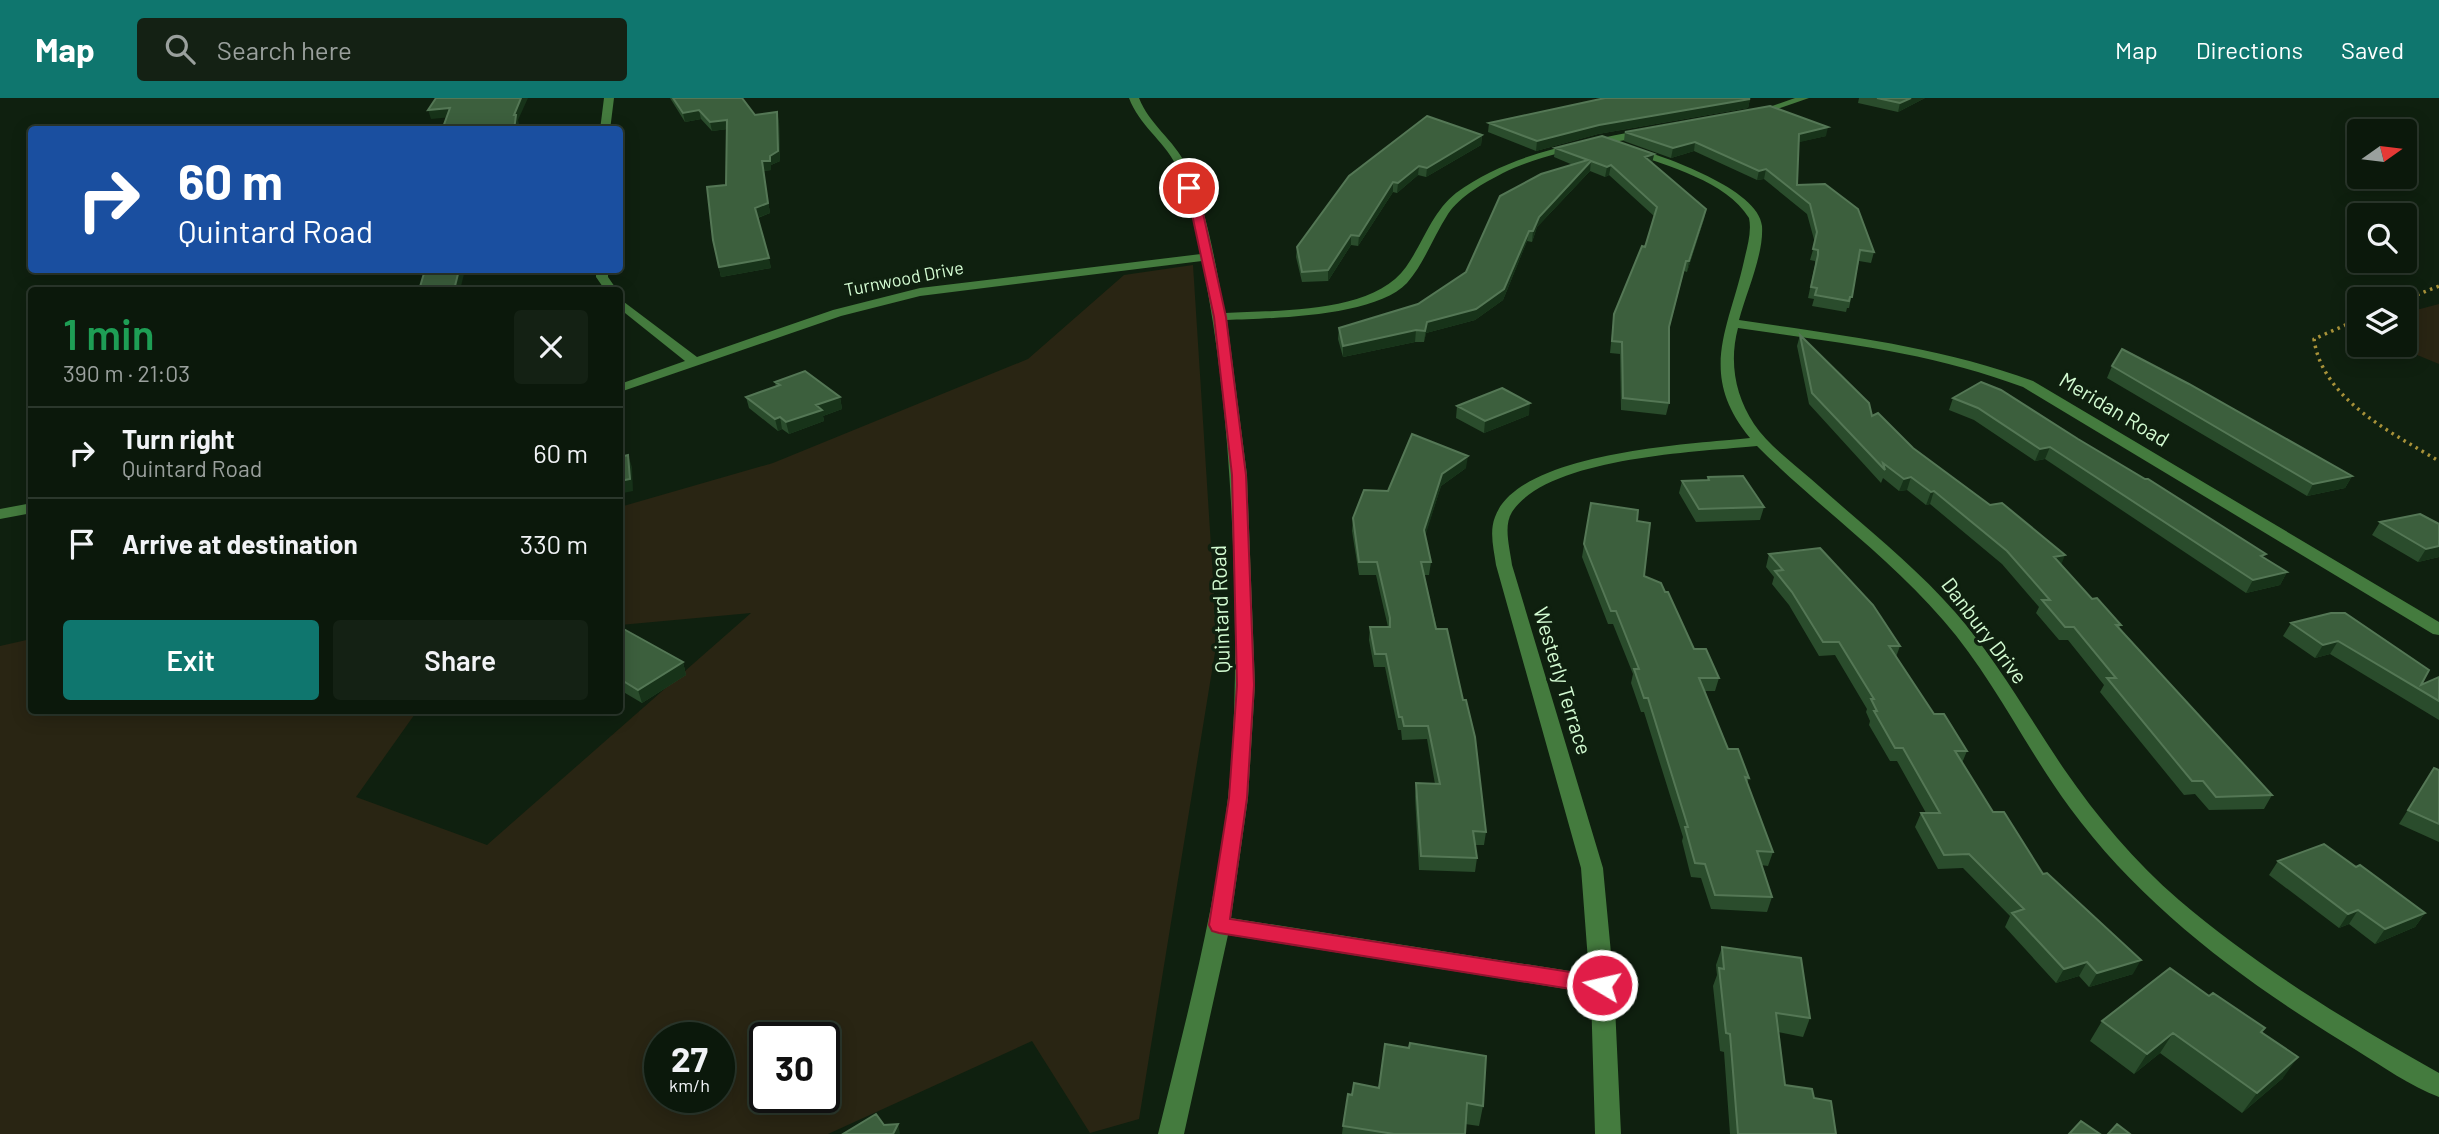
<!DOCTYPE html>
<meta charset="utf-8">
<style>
:root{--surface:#0b180b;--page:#142114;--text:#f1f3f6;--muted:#9aa09d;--line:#2b372c;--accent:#0f766e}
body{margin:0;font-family:Barlow,sans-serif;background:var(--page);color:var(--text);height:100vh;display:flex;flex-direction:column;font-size:26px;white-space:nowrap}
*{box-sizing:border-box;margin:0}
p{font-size:23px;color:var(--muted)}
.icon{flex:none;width:38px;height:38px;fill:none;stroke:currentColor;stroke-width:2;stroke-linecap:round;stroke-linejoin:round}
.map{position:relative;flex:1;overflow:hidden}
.side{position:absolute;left:28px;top:189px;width:595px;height:427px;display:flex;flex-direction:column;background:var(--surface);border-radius:7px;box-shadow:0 4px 18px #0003,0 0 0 2px var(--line)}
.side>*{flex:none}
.banner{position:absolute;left:28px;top:28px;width:595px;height:147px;border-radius:7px;box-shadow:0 4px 18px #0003,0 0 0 2px var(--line);background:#1a4fa0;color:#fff;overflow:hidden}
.needle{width:46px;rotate:76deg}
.fabs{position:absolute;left:2347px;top:21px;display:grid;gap:14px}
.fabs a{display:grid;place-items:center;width:70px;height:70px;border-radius:7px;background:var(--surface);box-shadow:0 4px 18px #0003,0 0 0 2px var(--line);font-size:35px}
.speed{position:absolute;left:644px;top:924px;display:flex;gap:14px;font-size:35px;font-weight:700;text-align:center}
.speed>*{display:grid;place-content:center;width:91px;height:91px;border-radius:50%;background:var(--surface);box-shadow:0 4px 18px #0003,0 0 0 2px var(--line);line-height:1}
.speed small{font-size:18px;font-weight:400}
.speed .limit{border:4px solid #111;border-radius:10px;background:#fff;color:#111}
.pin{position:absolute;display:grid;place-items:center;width:60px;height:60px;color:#fff;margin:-30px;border:4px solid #fff;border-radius:50%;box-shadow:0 2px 7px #0007}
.me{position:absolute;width:77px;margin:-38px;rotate:279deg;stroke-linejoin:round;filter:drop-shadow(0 0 5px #0008)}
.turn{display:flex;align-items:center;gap:24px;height:147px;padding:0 35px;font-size:32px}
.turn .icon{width:91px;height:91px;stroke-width:2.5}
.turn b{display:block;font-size:49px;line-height:60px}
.round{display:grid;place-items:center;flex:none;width:74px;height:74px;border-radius:7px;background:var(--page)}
.overview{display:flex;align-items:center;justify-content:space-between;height:119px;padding:0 35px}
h1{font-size:42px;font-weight:600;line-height:52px;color:#1e9e55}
.button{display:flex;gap:14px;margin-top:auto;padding:14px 35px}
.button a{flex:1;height:80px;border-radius:7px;background:var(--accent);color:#fff;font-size:28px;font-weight:600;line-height:80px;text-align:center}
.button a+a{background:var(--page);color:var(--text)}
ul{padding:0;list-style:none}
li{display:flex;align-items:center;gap:21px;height:91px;padding:0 35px;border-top:2px solid var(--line)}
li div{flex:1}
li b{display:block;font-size:26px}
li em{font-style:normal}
header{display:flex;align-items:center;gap:42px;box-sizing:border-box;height:98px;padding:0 35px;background:var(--accent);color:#fff}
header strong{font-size:33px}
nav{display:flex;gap:38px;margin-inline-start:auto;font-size:24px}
.search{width:490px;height:63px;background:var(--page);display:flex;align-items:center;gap:18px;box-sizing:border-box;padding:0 24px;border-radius:7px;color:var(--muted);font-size:26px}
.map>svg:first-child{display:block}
.green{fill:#292513;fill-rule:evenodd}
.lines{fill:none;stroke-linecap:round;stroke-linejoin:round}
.path{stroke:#a89239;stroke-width:3.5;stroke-dasharray:2.5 4.5;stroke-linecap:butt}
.minor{fill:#447b3e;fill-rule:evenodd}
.wall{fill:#2a4c2c}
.shaded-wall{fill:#173319}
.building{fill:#3c5f3d;stroke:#547755;stroke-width:2}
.route{fill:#e11d48;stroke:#92132f;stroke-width:2}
.labels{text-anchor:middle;stroke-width:7;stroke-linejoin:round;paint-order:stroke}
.far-street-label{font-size:18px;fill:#d3fbd2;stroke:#0f200f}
.street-label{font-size:21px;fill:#d3fbd2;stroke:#0f200f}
</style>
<header>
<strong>Map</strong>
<div class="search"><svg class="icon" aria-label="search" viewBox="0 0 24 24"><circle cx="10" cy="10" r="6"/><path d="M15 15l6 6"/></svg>Search here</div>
<nav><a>Map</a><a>Directions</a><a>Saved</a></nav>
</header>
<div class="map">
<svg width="2439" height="1036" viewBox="0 0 2439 1036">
<rect width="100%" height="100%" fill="#0f200f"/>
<path class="green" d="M1193,167L1217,542L1139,1021L1090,1035L1032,943L828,1036H0V548L31,541L32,612L417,613L356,699L487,747L751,515L620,527V409L773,365L1028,261L1124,177ZM660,940H719V999H660ZM765,940H824V999H765Z
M2439,206V266L2393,247H2404L2405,215Z"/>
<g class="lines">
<path class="path" d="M2404,202L2439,188
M2359,221L2314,241C2322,301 2392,335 2439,363"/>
<path class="minor" d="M604,0H614L610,32H600Z
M1129,0H1139C1149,26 1174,42 1186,67C1208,113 1215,166 1225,215C1277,212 1373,216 1406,169C1423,145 1432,114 1456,95C1512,54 1579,45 1646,31L1651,34C1638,42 1615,43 1600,46C1567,53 1533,60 1503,75C1484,85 1460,98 1448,116C1433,139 1425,164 1407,185C1375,219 1272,220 1227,222L1247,377L1255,587L1248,700L1231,820L1589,876L1581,770L1496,467C1494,452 1489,434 1495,419C1518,354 1691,346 1750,340C1697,275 1729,231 1744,163C1747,149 1752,134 1749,120C1726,83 1668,68 1628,54V50L1632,49C1663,58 1759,91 1762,128C1764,156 1746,195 1739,222C1839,237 1938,248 2033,283L2439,524V537L2433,536L2023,289C1931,254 1835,244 1738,230C1729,264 1735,297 1754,326C1768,347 1792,364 1811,381C1860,425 1912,465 1955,514C1997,562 2028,618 2064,671C2097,719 2135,764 2179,802C2259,870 2348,924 2439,975V999C2410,988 2382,968 2356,952C2249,887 2145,812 2070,710C2025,649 1993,579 1943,522C1887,457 1817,408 1757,348C1697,354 1548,359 1512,414C1503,428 1510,451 1512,467L1603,770L1614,887L1621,1036H1595L1591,895L1228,837L1184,1036H1158C1185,925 1215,814 1228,700C1236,626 1236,552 1234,478C1231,372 1223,267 1202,163L920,198L841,218L620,294V286L685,263L620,211V201L697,259L833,212L920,190L1201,156C1195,127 1189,94 1176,67C1163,42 1139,27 1129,0Z
M1795,0H1809L1760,17L1752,15Z
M596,172H608V179L617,192H605L596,179Z
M32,405V415L0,421V411Z"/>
</g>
<path class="wall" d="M670,0H742L755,17L779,23L780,63L771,67V72L763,73L770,115L758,120L771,170L721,179L713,142L726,87L727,31L712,33L701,21L685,24Z
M1859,0H1925L1898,14L1858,5Z
M1750,1L1748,10L1598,36L1536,53L1488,34L1489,25Z
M1625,34L1826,38L1798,44L1797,87L1874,154L1871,165L1859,163L1849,210H1847L1846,214L1812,208L1814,201L1808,200L1815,167V163L1810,162L1815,145L1807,116L1764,81L1757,82L1694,53L1671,60L1624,43Z
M1482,37L1481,47L1426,79L1418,77L1397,95L1393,94L1358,148L1351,147L1328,183L1302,184L1296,159L1297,149L1349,78Z
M1555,50L1654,56L1652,65L1706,111L1704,121L1687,174L1684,173L1669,231V305L1666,317L1621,312L1620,256L1610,255L1614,216L1645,149L1654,118L1609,77L1605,79L1590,73L1537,129L1532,144L1527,143L1503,202L1475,222L1426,235L1424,244H1415L1343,259L1338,241L1339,230L1418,206L1466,174L1573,67L1554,59Z
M1800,237L1872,318L2061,467L2092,501L2121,527L2119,530L2272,697L2264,711L2209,712L2195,696L2184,697L2100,594L2104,587L2068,542H2059L2036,515L2039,509L2002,466L1930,406L1926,407L1907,392L1899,393L1883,380L1881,385L1809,306L1797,248Z
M2112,268L2352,378L2345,390L2307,398L2107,280Z
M775,284L840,299L842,311L823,318L824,323L789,336L782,331L778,333L749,310L746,299L776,289Z
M1981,284L2287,474L2280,487L2246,495L2045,361L2035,363L1974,322L1949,312L1953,300Z
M1457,308L1529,317L1484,335L1456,320Z
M1466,370L1441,388L1425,437L1431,464L1429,477H1424L1486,734L1484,747H1475L1477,760L1475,774L1419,772L1415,699L1416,685L1435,686L1427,641L1402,642L1401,632H1398L1385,569H1374L1369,542L1370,529H1388L1376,477H1359L1352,433L1353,420L1388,393Z
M1708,379L1764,409L1760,422L1696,424L1679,395L1682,383L1707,382Z
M1591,405L1637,423L1644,478L1694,551L1719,580L1715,593H1705L1728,651L1749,680L1747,686L1773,754L1768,768L1761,767L1772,799L1767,814L1711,811L1701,780L1691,779L1682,743L1683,739L1644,614H1641L1631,585L1633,576L1613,526H1608L1582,459Z
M2380,424L2439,426V459L2418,464L2372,437Z
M1769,456L1900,548L1896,559L1934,616L1967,653L1962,665L1993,714L2043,776L2133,876L2089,889L2079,878L2056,885L2005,829L2010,818L1963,770L1938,771L1915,729L1921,715H1926L1897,663H1890L1869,627L1870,623L1866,614L1867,611L1835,557L1819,558L1789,507L1772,486L1774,479L1766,469Z
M2331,515L2421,587L2439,579V622L2330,556L2315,560L2283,538L2291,525Z
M620,529L683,564L686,577L642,605L620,592Z
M2434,670L2439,672V744L2399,726Z
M2278,763L2356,769L2425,815L2415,829L2375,846L2349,826L2339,830L2269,777Z
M1722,849L1810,920L1803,939L1778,934L1785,987L1814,1000L1836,1036H1730L1724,954L1720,953L1713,888L1717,877L1716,867Z
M2102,923L2262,935L2283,980L2242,1015L2160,955L2134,976L2090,943Z
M1354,985L1483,1008L1479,1028L1465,1026V1036H1342L1343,1028L1352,997Z"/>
<path class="shaded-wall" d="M521,0H528L518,22L519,26L518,32H514V17Z
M1911,0H1925L1898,14L1900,5Z
M1750,1L1748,10L1598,36L1536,53L1537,43L1599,27Z
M450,10L452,19L431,21L428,12Z
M699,12L701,21L685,24L683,15Z
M777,14L779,23L780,63L771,67V72L763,73L770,115L757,120L755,110L762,63Z
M727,22L729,31L712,33L710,24Z
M1828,29L1826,38L1796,45L1799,36Z
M1482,37L1481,47L1426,79L1427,70Z
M1695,44L1694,53L1671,60L1673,50Z
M1654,56L1652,66L1645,59Z
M1591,63L1590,73L1537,129L1532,144L1533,133L1539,119Z
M1611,67L1609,77L1605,79L1607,69Z
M1419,68L1418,77L1397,95L1398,85Z
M1766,71L1764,81L1757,82L1759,73Z
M1393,84V94L1358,148L1359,138Z
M1706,111L1704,121L1687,174L1689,163Z
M1529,133L1527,143L1503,202L1475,222L1426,235L1424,244L1427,224Z
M1351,137V147L1328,183V172Z
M769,160L771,170L721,179L719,169Z
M459,172H465L460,192H451Z
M1416,232L1415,244L1343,259V248Z
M840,299L842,311L823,318L824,323L789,336L786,324L816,307Z
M1530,305L1529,317L1484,335L1485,323Z
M780,319L782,331L778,333L775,321Z
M2050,349L2045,361L2035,363L2040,351Z
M628,357L632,369L633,393L623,395V403H620V383Z
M1468,358L1466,370L1441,388L1423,445L1424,432L1442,376Z
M2352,378L2345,390L2307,398L2313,386Z
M1911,379L1907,392L1899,393L1904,381Z
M1934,393L1930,406L1926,407L1931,394Z
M2439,448V459L2418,464L2426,451Z
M2065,457L2060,470L2054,459Z
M2287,474L2280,487L2246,495L2253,482Z
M2338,543L2330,556L2315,560L2323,547Z
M683,564L686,577L642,605L638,592Z
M2358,812L2349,826L2339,830L2348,816Z
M2425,815L2415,829L2375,846L2385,831Z
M2141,862L2133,876L2089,889L2097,875Z
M2087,864L2079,878L2056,885L2064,871Z
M2173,935L2160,955L2134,976L2147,956Z
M2298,959L2283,980L2242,1015L2257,995Z
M898,1026L900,1036H893Z"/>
<path class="building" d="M436,0H521L514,17H516L514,32H442L450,10L428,12Z
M673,0H742L755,17L777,14L778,53L770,58V63H762L768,105L755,110L769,160L719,169L713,142L707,89L726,87L727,22L710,24L699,12L683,15Z
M1605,0H1747L1750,1L1599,27L1537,43L1489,25Z
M1877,0H1911L1900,5Z
M1770,8L1828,29L1799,36L1797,87L1825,86L1858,111L1874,154L1860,152L1852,199H1850L1849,203L1815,197L1817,190L1811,189L1818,157V152L1813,151L1817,134L1810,106L1766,71L1759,73L1695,44L1673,50L1625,34Z
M1427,18L1482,37L1427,70L1419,68L1398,85L1393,84L1359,138L1351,137L1328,172L1302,174L1297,149L1349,78Z
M1602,38L1654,56L1645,59L1706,111L1689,163H1686L1669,229V305L1623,300L1622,244L1612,243L1614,216L1642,148L1645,149L1657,109L1611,67L1607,69L1591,63L1539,119L1533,133H1529L1504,191L1476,211L1427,224L1425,233L1416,232L1343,248L1339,230L1418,206L1466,174L1500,98L1541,76L1588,62L1555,50Z
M425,172H459L454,192H419Z
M1800,237L1869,305L1872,318L1878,315L1913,350L1990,407L2002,405L2065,457L2054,459L2092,501L2097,500L2121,527H2116L2272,697L2216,699L2203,683H2192L2107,580H2116L2074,529H2065L2042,502H2050L2007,453L1934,393L1931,394L1911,379L1904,381L1883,365L1885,372L1812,295Z
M2122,251L2189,286L2352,378L2313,386L2112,268Z
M805,273L840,299L816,307L822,312L786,324L780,319L775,321L746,299L780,287L775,284Z
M1981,284L2001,292L2078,341L2145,381H2148L2266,456L2261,458L2287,474L2253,482L2050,349L2040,351L1978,310L1953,300Z
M1502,290L1530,305L1485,323L1457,308Z
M1412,336L1468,358L1442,376L1424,432L1431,464H1421L1436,531H1447L1463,602H1466L1475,639L1486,734L1473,733L1477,760L1421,758L1416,685L1440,686L1428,628H1404L1402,619H1399L1386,556H1375L1370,529H1390V520L1377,464H1359L1353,420L1364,392L1388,393Z
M628,357L630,381L620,383V359Z
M1743,378L1764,409L1699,411L1682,383L1709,382L1708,379Z
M1591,405L1638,412L1637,423L1650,425L1644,478L1661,485L1665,494H1668L1694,551H1706L1719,580H1699L1728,651H1738L1749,680L1745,679L1773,754L1757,753L1772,799L1715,797L1705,766L1695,765L1685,729H1688L1648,600H1644L1634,571H1639L1616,513H1611L1584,446Z
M2420,416L2439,426V448L2426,451L2380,424Z
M1820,450L1873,507L1900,548H1889L1934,616H1944L1967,653H1955L1993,714H2004L2043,776L2047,775L2141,862L2097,875L2087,864L2064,871L2012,815L2024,811L1969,756L1944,757L1921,715H1940L1903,650H1895L1874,613H1877L1871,601H1874L1839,544H1823L1792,494L1775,473L1783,472L1769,456Z
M2331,515H2345L2429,572L2421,587L2439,579V603L2338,543L2323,547L2291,525Z
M620,529L683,564L638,592L620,581Z
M2434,670L2439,672V726L2408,712Z
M2324,746L2356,769L2360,767L2425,815L2385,831L2358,812L2348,816L2278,763Z
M1722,849L1801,860L1810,920L1776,915L1785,987L1812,991L1814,1000L1831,1003L1836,1036H1738L1730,936L1726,935L1719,870L1724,871Z
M2170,870L2209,898L2213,895L2265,930L2261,934L2298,959L2257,995L2173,935L2147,956L2102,923Z
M1410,945L1486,958L1483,1008L1467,1005L1465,1036H1394L1343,1028L1348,996L1352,997L1354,985L1379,990L1385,946L1409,950Z
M876,1016L884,1027L898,1026L893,1036H843Z
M2081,1023L2100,1036H2069Z
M2117,1026L2130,1036H2108Z"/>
<path class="route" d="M1186,88L1194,90L1203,115L1226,219L1246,377L1254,587L1247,700L1230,821L1602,879L1609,881L1612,887L1609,893L1602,896L1219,835L1212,833L1209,827L1229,700L1237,587L1232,377L1214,219Z"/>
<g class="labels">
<g class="far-street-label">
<text transform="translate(904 181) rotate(-11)" y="6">Turnwood Drive</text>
</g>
<g class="street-label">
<text transform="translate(2114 312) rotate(31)" y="7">Meridan Road</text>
<text transform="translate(1221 511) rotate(-92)" y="7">Quintard Road</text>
<text transform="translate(1984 533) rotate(53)" y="7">Danbury Drive</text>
<text transform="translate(1562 583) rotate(73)" y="7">Westerly Terrace</text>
</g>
</g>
</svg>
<div class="fabs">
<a><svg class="needle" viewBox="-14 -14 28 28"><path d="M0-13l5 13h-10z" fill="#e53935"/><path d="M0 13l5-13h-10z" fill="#9aa09d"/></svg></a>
<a><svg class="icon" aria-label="search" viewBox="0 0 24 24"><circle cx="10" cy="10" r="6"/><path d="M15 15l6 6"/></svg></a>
<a><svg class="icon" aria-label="layers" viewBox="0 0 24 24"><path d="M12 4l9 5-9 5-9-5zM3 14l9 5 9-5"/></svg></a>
</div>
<div class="speed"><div>27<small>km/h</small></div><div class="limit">30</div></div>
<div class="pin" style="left:1189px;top:90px;background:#d93025"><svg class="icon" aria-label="arrive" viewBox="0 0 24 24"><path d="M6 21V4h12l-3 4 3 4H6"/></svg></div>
<svg class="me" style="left:1602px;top:887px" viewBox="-20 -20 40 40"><circle r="17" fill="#e11d48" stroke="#fff" stroke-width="3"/><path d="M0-11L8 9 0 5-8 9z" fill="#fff"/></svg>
<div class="banner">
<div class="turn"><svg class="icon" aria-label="right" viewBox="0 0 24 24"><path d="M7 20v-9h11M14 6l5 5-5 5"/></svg><div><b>60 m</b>Quintard Road</div></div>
</div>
<section class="side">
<div class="overview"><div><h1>1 min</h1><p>390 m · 21:03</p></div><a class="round"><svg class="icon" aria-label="close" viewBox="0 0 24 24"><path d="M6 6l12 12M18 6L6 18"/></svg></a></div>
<ul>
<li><svg class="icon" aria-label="right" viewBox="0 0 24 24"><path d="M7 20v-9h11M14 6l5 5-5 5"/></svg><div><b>Turn right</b><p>Quintard Road</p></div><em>60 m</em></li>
<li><svg class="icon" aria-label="arrive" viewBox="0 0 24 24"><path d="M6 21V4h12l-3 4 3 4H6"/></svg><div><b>Arrive at destination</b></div><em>330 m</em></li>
</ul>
<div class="button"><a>Exit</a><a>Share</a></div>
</section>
</div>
